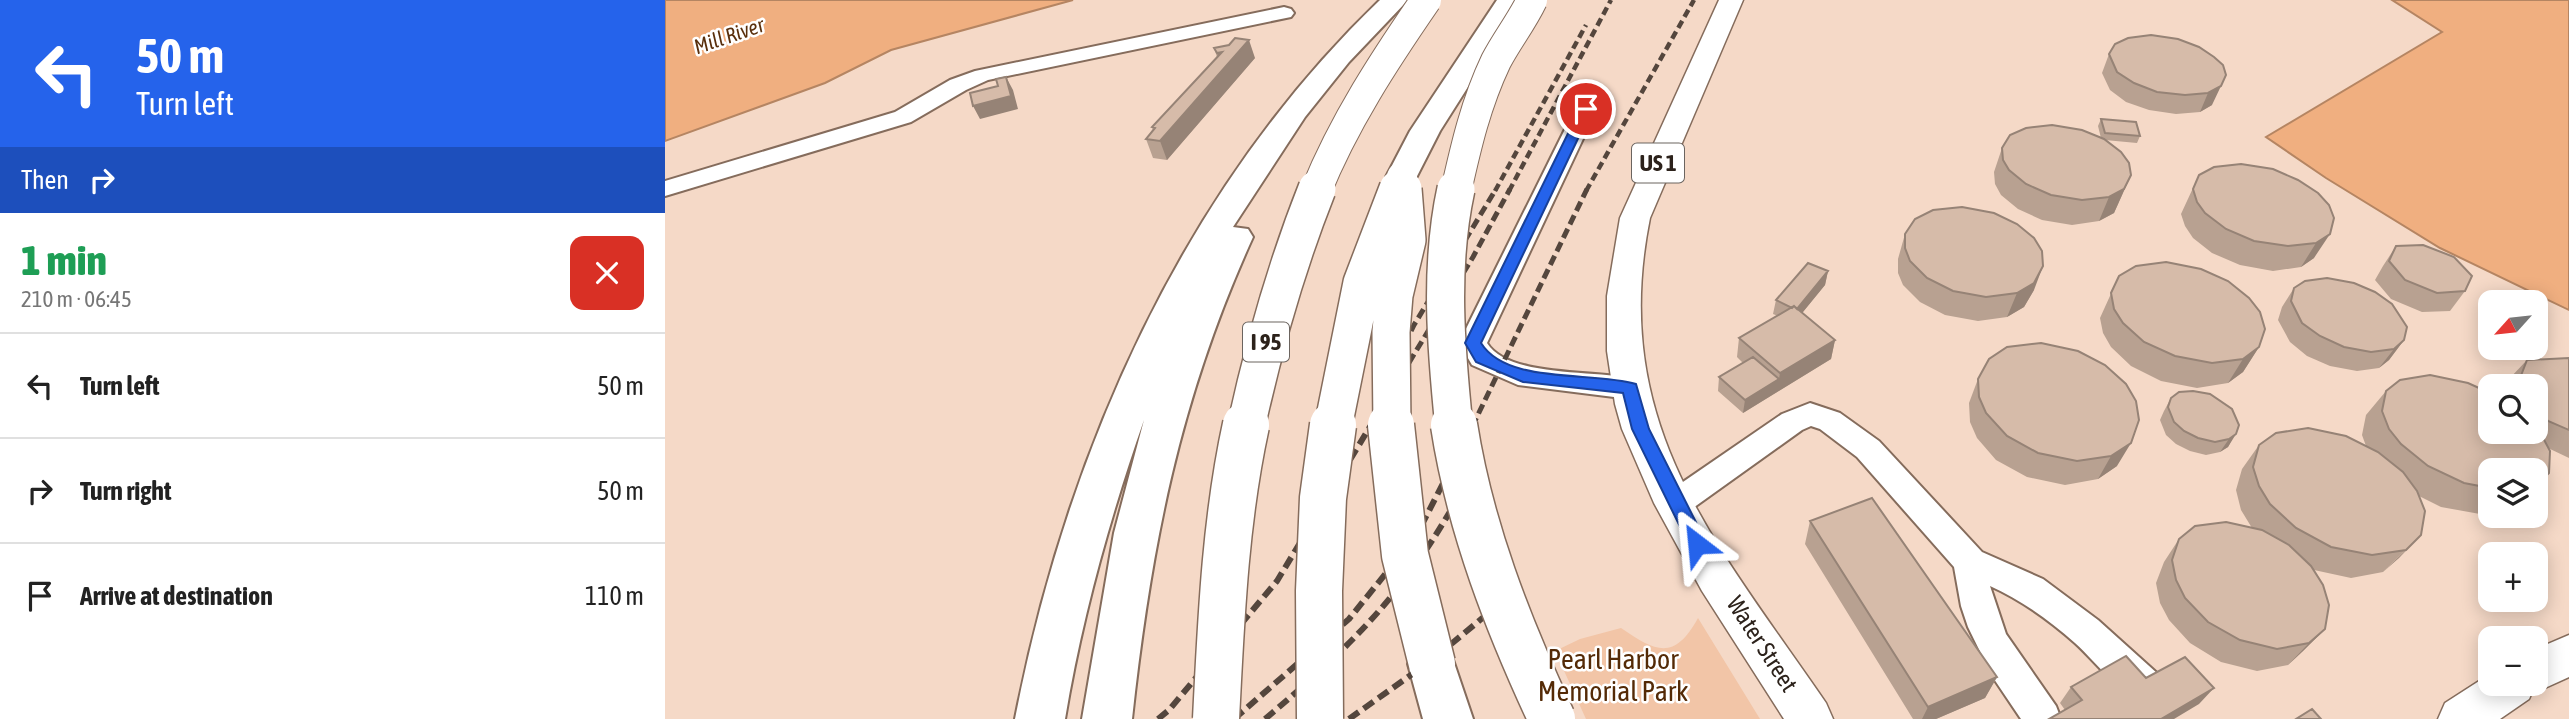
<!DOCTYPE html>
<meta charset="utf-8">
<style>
:root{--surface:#fff;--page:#f2f2f2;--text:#222;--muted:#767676;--line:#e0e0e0}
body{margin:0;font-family:"Asap Condensed",sans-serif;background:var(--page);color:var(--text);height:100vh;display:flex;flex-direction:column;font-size:26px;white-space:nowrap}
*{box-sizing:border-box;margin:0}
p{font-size:23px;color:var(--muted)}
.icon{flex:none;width:38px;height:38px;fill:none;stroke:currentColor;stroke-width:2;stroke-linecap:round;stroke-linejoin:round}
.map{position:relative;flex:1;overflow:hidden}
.panel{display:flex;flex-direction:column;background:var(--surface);width:665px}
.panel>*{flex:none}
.guide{background:#2563eb;color:#fff;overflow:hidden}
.needle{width:46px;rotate:243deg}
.controls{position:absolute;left:1813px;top:290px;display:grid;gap:14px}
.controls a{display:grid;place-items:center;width:70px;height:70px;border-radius:14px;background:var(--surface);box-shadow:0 4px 18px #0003;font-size:35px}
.pin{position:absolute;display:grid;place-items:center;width:60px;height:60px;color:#fff;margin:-30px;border:4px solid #fff;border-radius:50%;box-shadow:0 2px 7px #0007}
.me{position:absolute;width:77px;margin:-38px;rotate:331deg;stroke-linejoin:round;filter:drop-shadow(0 0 5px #0008)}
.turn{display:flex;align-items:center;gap:24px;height:147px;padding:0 21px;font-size:32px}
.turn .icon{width:91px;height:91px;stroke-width:2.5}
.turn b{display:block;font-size:49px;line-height:60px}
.then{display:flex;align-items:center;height:66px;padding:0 21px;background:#0003;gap:14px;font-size:26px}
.round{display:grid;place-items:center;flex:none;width:74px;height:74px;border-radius:14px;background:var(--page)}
.headline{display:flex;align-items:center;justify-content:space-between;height:119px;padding:0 21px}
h1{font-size:42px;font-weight:800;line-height:52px;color:#1e9e55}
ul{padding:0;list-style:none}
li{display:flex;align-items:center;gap:21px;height:105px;padding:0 21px;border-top:2px solid var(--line)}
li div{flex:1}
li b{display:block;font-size:26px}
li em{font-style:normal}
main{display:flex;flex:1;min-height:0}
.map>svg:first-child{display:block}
.green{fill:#f2c5a7}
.water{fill:#f0af80;stroke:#b58562;stroke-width:2}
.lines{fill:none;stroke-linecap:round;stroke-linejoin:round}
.minor-casing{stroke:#856c5c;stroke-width:4}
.major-casing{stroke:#856c5c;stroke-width:3}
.highway-casing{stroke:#856c5c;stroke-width:4}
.minor{fill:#fff;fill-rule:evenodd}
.major{fill:#fff;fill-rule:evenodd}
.highway{fill:#fff;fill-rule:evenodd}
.rail-far2{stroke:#54463d;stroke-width:4.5;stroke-dasharray:8 4.5;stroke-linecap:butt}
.rail-far1{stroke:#54463d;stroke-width:5;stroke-dasharray:10 5;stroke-linecap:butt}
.rail{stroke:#54463d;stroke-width:6;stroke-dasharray:12 6;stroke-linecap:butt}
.highway-bridge-far2-casing{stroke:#856c5c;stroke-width:32;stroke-linecap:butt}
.highway-bridge-far1-casing{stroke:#856c5c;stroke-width:40;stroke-linecap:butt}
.highway-bridge-casing{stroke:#856c5c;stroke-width:49;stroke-linecap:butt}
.highway-bridge-far2{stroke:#fff;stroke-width:30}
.highway-bridge-far1{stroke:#fff;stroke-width:37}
.highway-bridge{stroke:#fff;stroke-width:46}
.wall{fill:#b8a191}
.shaded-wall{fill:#968376}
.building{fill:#d6bba9;stroke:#968376;stroke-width:2}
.route{fill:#2563eb;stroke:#184099;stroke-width:2}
.labels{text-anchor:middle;stroke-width:5;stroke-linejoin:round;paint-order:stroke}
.far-water-label{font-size:21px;font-style:italic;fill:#592f0c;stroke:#fff}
.shield{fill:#fff;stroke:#6b645f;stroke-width:2}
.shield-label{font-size:23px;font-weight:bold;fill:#2c221b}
.street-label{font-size:24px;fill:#2c221b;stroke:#fff}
.near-park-label{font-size:28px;fill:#542a06;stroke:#fff}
</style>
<main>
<section class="panel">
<div class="guide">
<div class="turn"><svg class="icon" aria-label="left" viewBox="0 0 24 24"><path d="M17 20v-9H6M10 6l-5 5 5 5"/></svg><div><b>50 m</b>Turn left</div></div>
<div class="then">Then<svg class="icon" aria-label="right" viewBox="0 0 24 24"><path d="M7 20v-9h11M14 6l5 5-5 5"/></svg></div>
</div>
<div class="headline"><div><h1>1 min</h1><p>210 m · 06:45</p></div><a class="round" style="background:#d93025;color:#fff"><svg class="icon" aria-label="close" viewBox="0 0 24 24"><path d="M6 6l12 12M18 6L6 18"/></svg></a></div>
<ul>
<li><svg class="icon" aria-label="left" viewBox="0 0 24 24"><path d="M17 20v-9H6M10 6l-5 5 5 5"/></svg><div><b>Turn left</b></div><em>50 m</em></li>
<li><svg class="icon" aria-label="right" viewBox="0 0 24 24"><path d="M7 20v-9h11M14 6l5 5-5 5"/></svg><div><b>Turn right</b></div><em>50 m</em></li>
<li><svg class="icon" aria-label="arrive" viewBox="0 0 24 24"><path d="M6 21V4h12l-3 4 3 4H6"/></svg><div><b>Arrive at destination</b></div><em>110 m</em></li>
</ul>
</section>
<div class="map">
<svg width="1904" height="719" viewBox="0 0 1904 719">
<rect width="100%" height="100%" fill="#f5d9c7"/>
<path class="green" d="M1033,618L1095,719H921L890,651L915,639L956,628C992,653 1010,660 1033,618Z"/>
<path class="water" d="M0,0H408L226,50L160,83L0,141Z
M1727,0H1904V310L1775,248L1661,178L1601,137L1777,32Z"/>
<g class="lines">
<defs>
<path id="minor" d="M619,7L626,9L629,13L626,17L323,80L301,90L246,122L0,196V181L230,112L285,80L310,71Z
M921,102L929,104L932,109L822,343C844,379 937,369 975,380L979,388L975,396L965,399L853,385L807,365L794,343L910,109L913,104Z
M1145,403L1175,413L1214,441L1317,552L1378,579L1433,620L1493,674L1498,686L1493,698L1480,703C1452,692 1432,663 1410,643C1384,620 1356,600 1325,586L1341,634L1391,706L1396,719H1356L1327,676L1303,627L1296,606L1289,567L1192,457L1155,429L1146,426L1137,430L1021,513L1010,517L999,513L994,504L999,495L1117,414Z"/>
<path id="major" d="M1054,0H1078L985,218C943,425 1052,544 1161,703L1168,719H1119L1037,591L989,503L957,429L950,404L942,351V296L955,218Z
M1904,635V677L1871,692L1868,690L1864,699L1835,719H1773L1780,703L1825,674V684H1871V649Z"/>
<path id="highway" d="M715,0H743L684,62L640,117L568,227L583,229L588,237C515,397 486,545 467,719H417L449,533L479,420C445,517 417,617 400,719H350C402,452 517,190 715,0Z
M832,0H858L775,131L748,184L737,187L726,184L721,177L745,131Z
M767,641L784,648L808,719H758L743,664L750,648Z"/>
</defs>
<use href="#minor" class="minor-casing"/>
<use href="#major" class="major-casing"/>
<use href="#highway" class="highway-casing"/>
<use href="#minor" class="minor"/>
<use href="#major" class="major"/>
<use href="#highway" class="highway"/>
<path class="rail-far2" d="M830,191L921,25
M844,191L946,0
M921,191L1029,0"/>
<path class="rail-far1" d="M720,385L749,325L831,189
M705,427L808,257L845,189
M807,427L922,189"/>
<path class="rail" d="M493,719L504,710L612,581L706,425
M569,719L684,619L751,536L808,425
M600,719C651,676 700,632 741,578C769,541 792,500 815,460
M684,719L767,660L821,615"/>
<defs>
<path id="highway-bridge-far2" d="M738,185V191
M651,191C679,122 719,61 761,0
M732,191L737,177
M791,191C801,146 811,103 831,61C842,40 857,21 867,0"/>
<path id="highway-bridge-far1" d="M581,427C599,345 621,267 652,189
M668,427L697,283L733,189
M727,427L726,332L729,295L742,240L738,189
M789,427C781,348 774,267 791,189"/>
<path id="highway-bridge" d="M726,425L740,555L767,664
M789,425C805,528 843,625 887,719
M551,719C556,621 560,521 581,425
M655,719L654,591L658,498L668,425"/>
</defs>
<use href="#highway-bridge-far2" class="highway-bridge-far2-casing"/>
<use href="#highway-bridge-far1" class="highway-bridge-far1-casing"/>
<use href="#highway-bridge" class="highway-bridge-casing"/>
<use href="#highway-bridge-far2" class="highway-bridge-far2"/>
<use href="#highway-bridge-far1" class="highway-bridge-far1"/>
<use href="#highway-bridge" class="highway-bridge"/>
</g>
<path class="wall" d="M1534,47L1547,105L1535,112L1511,114L1484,110L1461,102L1445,90L1437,73L1444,54Z
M549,48L590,58L502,160L488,158L481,139L488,130L487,127L552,57Z
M1436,119L1475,136L1472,143L1440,140L1466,175L1449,213L1434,221L1407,225L1377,220L1353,209L1336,195L1330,184L1329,172L1337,148L1436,138L1433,126Z
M1534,175L1664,205L1649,258L1636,267L1608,271L1575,265L1547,253L1528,238L1520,226L1516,214Z
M1240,234L1369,290L1359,307L1342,317L1313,321L1280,315L1255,302L1238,285L1233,273V259Z
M1731,246L1800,291L1785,311L1757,312L1726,299L1710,280L1718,266Z
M1163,271L1160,285L1137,313L1170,340L1166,359L1078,413L1053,391L1054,377L1078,363L1072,357L1074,338L1113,316L1108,314L1111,300Z
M1454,276L1594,347L1578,372L1563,383L1532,388L1496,381L1466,366L1446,347L1438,333L1435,318Z
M1629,288L1739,340L1724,360L1714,368L1692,371L1665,366L1642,356L1625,342L1613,320L1617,307Z
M1413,351L1452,466L1433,479L1400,485L1362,477L1331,460L1312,438L1305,422L1304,403L1313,379Z
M1904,358V458L1883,448L1825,471V513L1815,514L1776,507L1754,496L1756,535L1718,572L1686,578L1649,570L1660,629L1638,651L1623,665L1592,671L1556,662L1525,643L1504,620L1495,603L1491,583L1499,562L1514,539L1587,528L1576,510L1571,490L1577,469L1594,445L1701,446L1697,435L1701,415L1721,391L1871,432V387H1841L1844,379L1862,360Z
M1506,398L1574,425L1563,447L1555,452L1541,455L1525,451L1511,444L1501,435L1495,420L1499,411Z
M1145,521L1332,677L1320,698L1271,719H1248L1140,544Z
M1481,678L1534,704L1400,710L1395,703L1406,687Z"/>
<path class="shaded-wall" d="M584,40L590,58L502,160L495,141L557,71L552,53Z
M341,77L348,90L353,109L315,119L308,106L346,96Z
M1556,86L1547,105L1535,112L1543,93Z
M1466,175L1449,213L1434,221L1444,197Z
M1665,234L1649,258L1636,267L1651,243Z
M1378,266L1369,290L1359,307L1342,317L1352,293Z
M1163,271L1160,285L1129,323L1131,310Z
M1170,340L1166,359L1078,413L1080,400L1114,379L1115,373Z
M1739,340L1724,360L1714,368L1729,349Z
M1594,347L1578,372L1563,383L1578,359Z
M1571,434L1563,447L1555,452L1564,439Z
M1466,443L1452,466L1433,479L1446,456Z
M1756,535L1734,558L1718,572L1741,550Z
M1660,629L1638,651L1623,665L1644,643Z
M1332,677L1320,698L1271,719H1257L1263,707Z
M1549,688L1534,704L1509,719H1496Z"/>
<path class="building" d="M1486,35L1513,39L1534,47L1549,57L1558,65L1561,75L1556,86L1543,93L1520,95L1492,92L1469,83L1452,72L1444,54L1450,44L1463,38Z
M570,38L584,40L495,141L481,139L490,128L487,127L557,52L552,53L549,48L564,45Z
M341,77L346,96L308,106L305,93L333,86L331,79Z
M1436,119L1471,122L1475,136L1440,133Z
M1387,125L1417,130L1439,139L1456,152L1464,163L1466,175L1459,189L1444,197L1417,200L1386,195L1361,184L1344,170L1338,160L1337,148L1345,135L1361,128Z
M1576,164L1608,169L1633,180L1653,193L1664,205L1669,218L1665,234L1651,243L1623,246L1589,241L1561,229L1540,213L1532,202L1528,189L1534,175L1549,167Z
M1297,207L1329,213L1352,224L1369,238L1377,251L1378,266L1369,283L1352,293L1321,297L1288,291L1262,278L1245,261L1240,248V234L1250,219L1268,210Z
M1758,245L1789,257L1807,276L1800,291L1772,293L1740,280L1724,261L1731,246Z
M1501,262L1536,269L1563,281L1584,298L1595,312L1600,329L1594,347L1578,359L1547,363L1510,356L1479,342L1458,323L1449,309L1446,293L1454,276L1471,266Z
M1143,263L1163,271L1132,309L1129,306L1127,308L1111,300Z
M1662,278L1689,283L1710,292L1727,304L1742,327L1739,340L1729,349L1706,352L1679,347L1655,336L1637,323L1626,301L1629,288L1640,281Z
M1129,306L1170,340L1115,373L1074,338Z
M1376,343L1413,351L1440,365L1461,384L1471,401L1474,420L1466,443L1446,456L1412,461L1373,453L1342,436L1321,413L1314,397L1313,379L1324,359L1342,347Z
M1088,357L1114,379L1080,400L1054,377Z
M1904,358V430L1883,421L1871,407V387H1853L1852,386L1862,360Z
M1765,375L1803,383L1825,393V432H1871V427L1875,432L1885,451L1884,473L1871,485V471H1825V488L1799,483L1763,466L1736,444L1724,429L1717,411L1721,391L1735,380Z
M1528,391L1545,394L1567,409L1574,425L1571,434L1564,439L1550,442L1533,438L1519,431L1509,422L1503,407L1506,398L1514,392Z
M1643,428L1681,436L1713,452L1738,472L1752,491L1760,511L1756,535L1741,550L1707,555L1666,547L1631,528L1605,504L1594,486L1588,467L1594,445L1611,433Z
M1207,498L1332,677L1263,707L1145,521Z
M1561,522L1597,530L1624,545L1646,566L1658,585L1664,605L1660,629L1644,643L1612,649L1575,640L1543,622L1520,598L1511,580L1507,560L1514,539L1530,526Z
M1461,656L1481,678L1520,657L1549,688L1496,719H1384L1417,700L1406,687Z
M1647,709L1656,719H1631Z"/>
<path class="route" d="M921,105L927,109L816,343C842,385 928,371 971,384L984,429L1042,544L1039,549L1032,552L1026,549L967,429L958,393L858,382L811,362L800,343L915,109Z"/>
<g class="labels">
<g class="far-water-label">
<text transform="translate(64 36) rotate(-19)" y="7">Mill River</text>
</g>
<g class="shield">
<rect x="967" y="143.5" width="52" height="39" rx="5"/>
<rect x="578" y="322.5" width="46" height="39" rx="5"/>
</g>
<g class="shield-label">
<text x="993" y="171">US 1</text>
<text x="601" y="350">I 95</text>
</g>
<g class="street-label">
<text transform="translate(1097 644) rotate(57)" y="8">Water Street</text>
</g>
<g class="near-park-label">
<text x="948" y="669">Pearl Harbor<tspan x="948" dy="32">Memorial Park</tspan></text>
</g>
</g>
</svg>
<div class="controls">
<a><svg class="needle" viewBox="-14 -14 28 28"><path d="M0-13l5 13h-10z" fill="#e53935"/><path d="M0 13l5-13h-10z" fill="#767676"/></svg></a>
<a><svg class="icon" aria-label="search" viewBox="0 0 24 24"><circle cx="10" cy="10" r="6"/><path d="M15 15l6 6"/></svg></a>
<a><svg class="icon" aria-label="layers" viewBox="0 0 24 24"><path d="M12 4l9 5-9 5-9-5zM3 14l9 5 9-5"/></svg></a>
<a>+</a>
<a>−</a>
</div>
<div class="pin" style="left:921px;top:109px;background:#d93025"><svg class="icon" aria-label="arrive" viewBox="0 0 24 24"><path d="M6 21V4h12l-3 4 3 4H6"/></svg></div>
<svg class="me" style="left:1032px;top:544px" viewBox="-20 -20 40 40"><path d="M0-17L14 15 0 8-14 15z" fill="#2563eb" stroke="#fff" stroke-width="4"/></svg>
</div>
</main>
